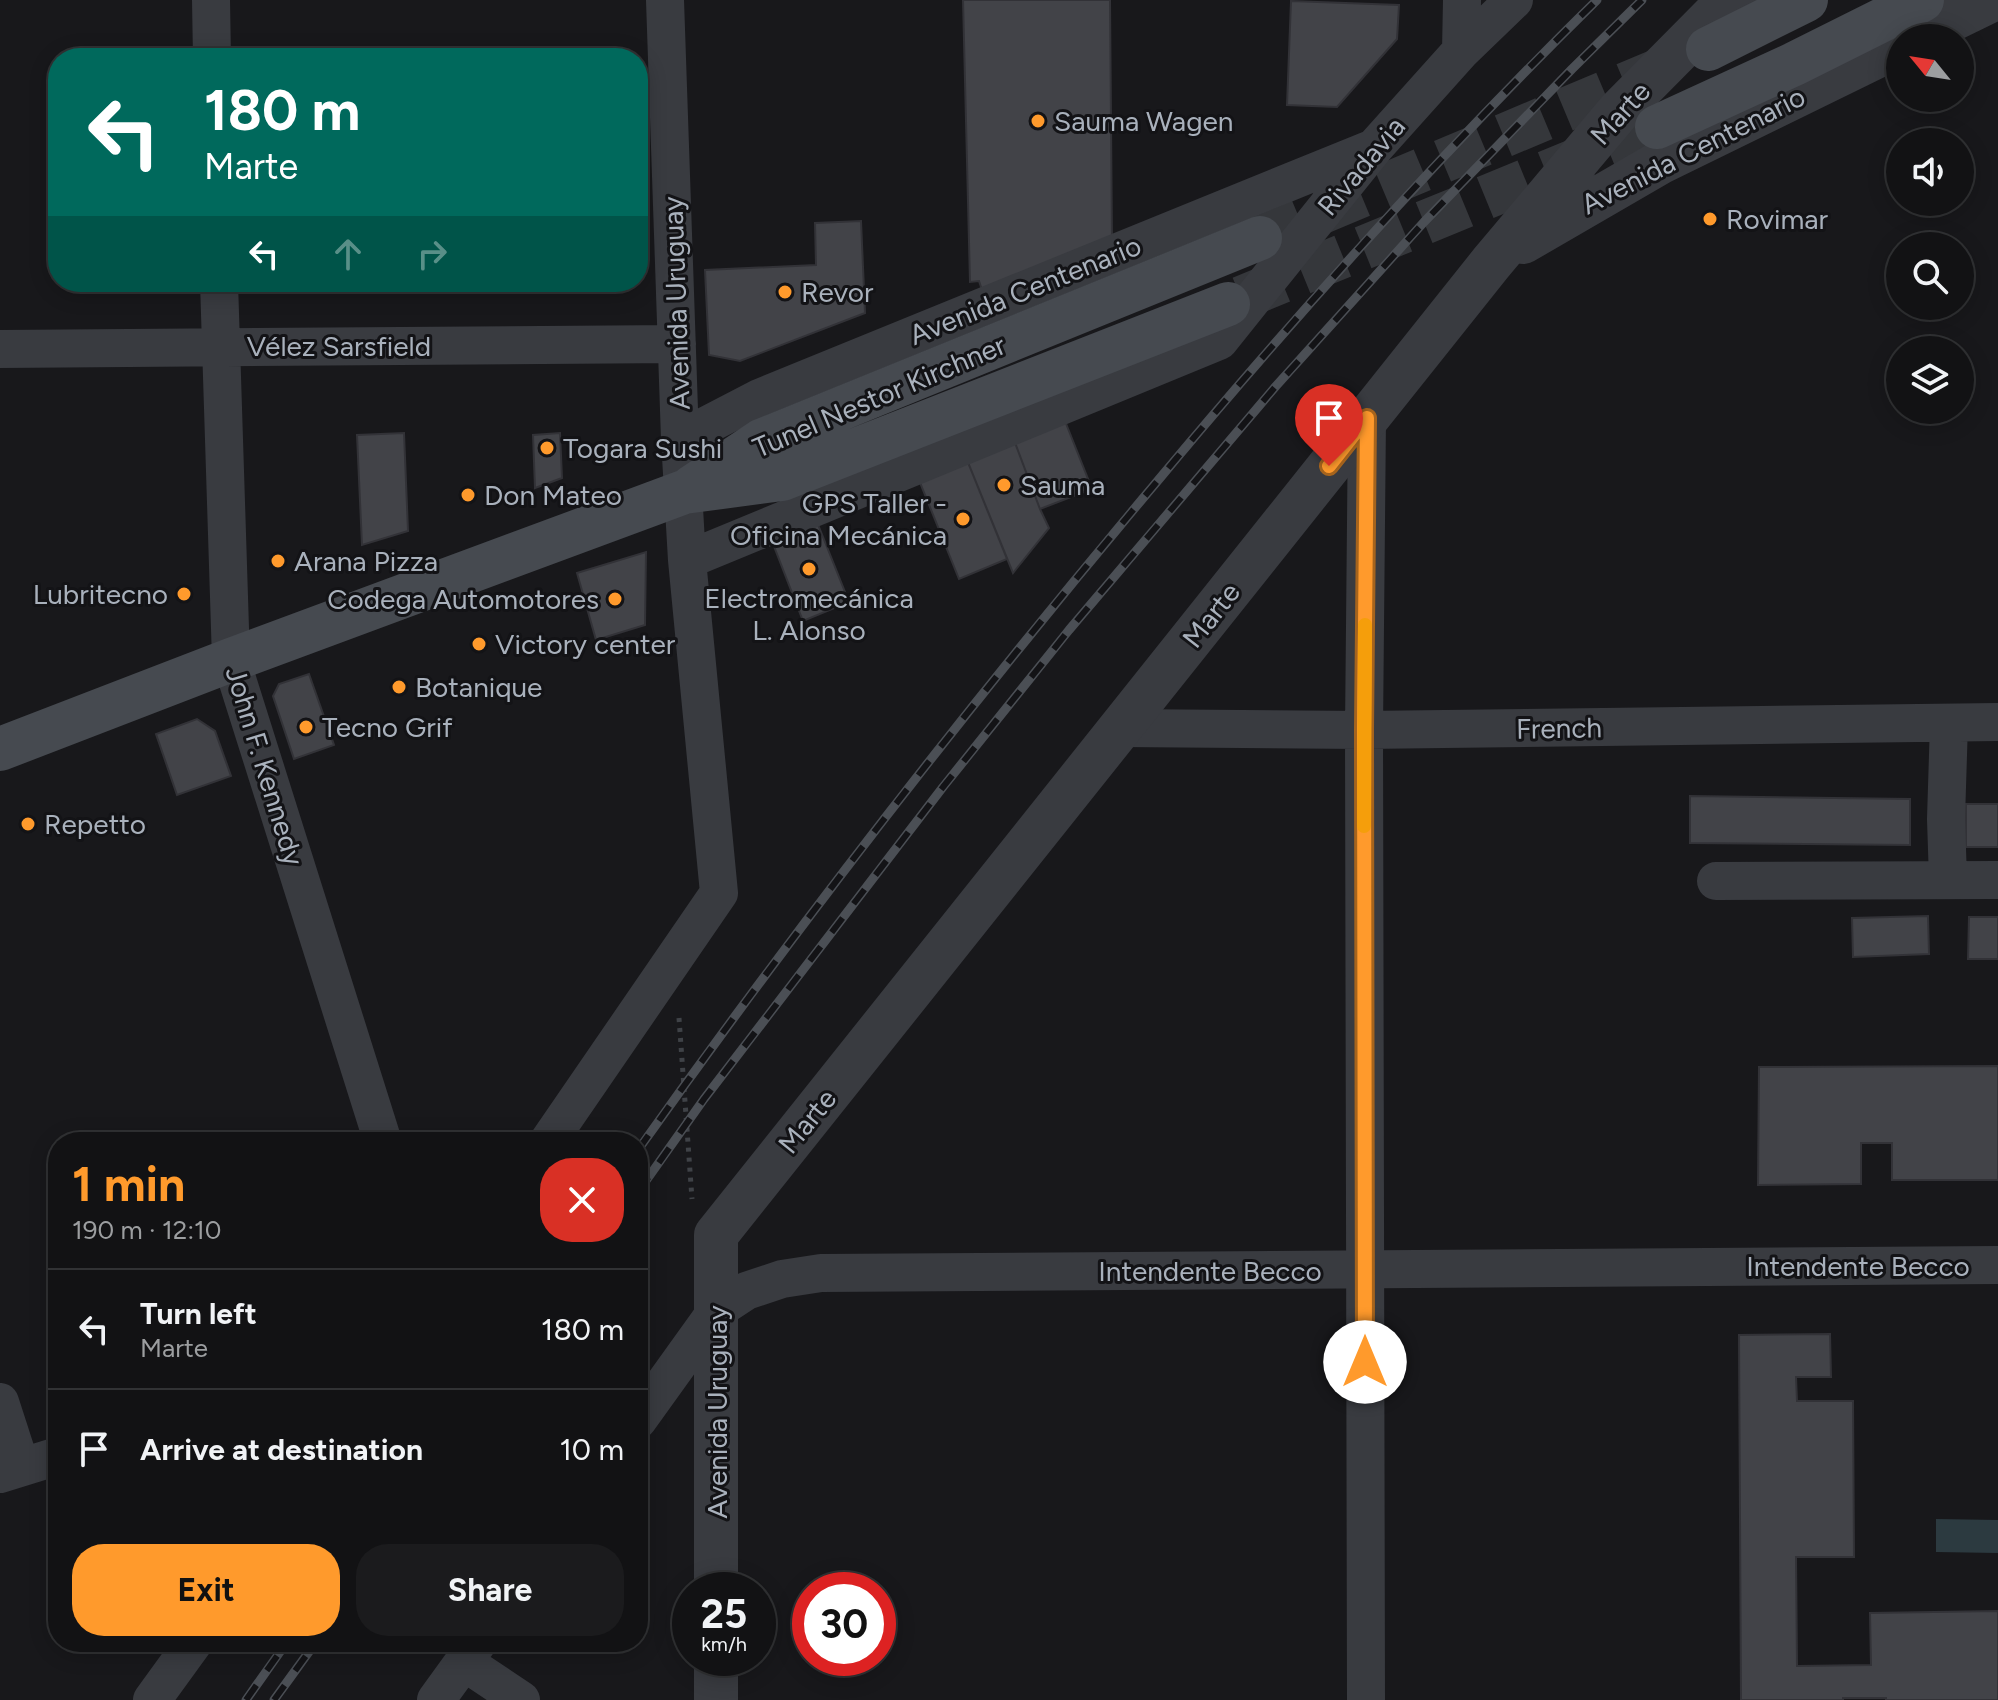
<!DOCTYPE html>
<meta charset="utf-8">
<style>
:root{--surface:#121214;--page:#1b1b1d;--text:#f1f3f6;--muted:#9c9ea0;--line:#313234;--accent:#ff9a2c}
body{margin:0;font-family:Figtree,sans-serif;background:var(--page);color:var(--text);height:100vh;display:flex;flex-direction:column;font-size:30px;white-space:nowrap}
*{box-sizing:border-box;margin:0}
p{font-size:26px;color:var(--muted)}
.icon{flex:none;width:44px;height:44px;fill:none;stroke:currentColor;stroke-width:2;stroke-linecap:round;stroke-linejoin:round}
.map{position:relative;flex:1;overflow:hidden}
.side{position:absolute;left:48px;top:1132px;width:600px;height:520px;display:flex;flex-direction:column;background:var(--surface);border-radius:32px;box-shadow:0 4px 20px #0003,0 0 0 2px var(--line)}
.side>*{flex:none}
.guide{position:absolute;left:48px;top:48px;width:600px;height:244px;border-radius:32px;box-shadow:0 4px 20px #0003,0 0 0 2px var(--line);background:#00695c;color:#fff;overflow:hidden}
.needle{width:52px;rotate:300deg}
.tools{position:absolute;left:1886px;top:24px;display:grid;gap:16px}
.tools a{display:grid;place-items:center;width:88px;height:88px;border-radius:50%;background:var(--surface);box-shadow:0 4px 20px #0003,0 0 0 2px var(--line);font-size:40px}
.speed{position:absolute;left:672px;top:1572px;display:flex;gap:16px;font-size:40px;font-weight:700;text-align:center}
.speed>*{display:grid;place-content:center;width:104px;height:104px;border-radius:50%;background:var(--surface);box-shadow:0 4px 20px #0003,0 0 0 2px var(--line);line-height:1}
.speed small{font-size:20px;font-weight:400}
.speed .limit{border:12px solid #d22;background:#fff;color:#111}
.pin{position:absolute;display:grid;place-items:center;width:68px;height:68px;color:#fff;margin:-82px -34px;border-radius:50% 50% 50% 0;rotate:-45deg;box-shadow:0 0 8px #0007}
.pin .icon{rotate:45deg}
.me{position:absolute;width:88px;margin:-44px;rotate:0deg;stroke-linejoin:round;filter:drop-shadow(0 0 6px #0008)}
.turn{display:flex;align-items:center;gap:28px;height:168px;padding:0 24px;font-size:36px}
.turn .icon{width:104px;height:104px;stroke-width:2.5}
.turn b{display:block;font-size:56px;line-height:68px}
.lanes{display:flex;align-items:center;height:76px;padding:0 24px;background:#0003;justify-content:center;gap:40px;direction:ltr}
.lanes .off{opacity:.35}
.round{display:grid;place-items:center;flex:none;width:84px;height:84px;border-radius:32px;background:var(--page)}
.head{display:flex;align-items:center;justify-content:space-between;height:136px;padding:0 24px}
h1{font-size:48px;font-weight:700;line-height:60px;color:var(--accent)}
.button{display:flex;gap:16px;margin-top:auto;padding:16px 24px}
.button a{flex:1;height:92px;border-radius:32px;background:var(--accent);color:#111;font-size:32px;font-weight:700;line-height:92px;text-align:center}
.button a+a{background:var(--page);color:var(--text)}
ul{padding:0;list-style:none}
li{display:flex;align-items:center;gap:24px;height:120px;padding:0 24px;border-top:2px solid var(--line)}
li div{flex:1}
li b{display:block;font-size:30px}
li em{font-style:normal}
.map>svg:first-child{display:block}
.water{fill:#2c3a40}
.building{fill:#424348;stroke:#323237;stroke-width:2}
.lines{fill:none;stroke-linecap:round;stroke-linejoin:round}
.secondary-tunnel{stroke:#35373b;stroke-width:44;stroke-dasharray:44 22;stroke-linecap:butt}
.path{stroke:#3f4247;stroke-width:5;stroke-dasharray:4 6;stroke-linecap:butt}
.minor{stroke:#393b40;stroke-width:38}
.tertiary{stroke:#393b40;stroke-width:44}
.secondary{stroke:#464a50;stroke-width:44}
.rail-casing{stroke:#4b4f55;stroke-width:9}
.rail{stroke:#131316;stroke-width:6;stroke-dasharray:18;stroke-linecap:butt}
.route-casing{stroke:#a6641d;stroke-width:20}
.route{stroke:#ff9a2c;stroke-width:14}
.slow{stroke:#f59e0b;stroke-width:14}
.poi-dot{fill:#ff9a2c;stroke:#131316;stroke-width:3}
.labels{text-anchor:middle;stroke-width:6;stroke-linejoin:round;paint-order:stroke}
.street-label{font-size:28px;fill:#a9b1bc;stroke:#131316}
.poi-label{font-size:28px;fill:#a9b1bc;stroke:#131316;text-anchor:start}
</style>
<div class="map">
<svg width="1998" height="1700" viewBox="0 0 1998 1700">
<rect width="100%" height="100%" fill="#18181b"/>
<path class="water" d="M1936,1519L1998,1520V1553L1936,1552Z"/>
<path class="building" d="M963,0H1110L1112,242L984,296L979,281L970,282Z
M1291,1L1399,5L1397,39L1337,107L1287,105Z
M861,221L865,313L740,361L709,355L705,270L816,265L815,223Z
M1065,421L1092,489L1040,509L1014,440Z
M404,433L408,531L362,545L357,435Z
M560,433L562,478L535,488L533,435Z
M1014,440L1040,509L1049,528L1013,573L967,460Z
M967,460L1007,559L959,579L919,480Z
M815,517L849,602L803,621L770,536Z
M646,552L645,625L596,640L577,573Z
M309,674L334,745L294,759L273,696L279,684Z
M197,719L215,731L231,776L177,795L156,734Z
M1690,796L1910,799V845L1690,843Z
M1966,804H1998V847H1966Z
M1928,916L1929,954L1853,957L1852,918Z
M1969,917H1998V959H1968Z
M1998,1066V1180H1892V1143H1861V1184L1758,1185L1759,1067Z
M1830,1334L1831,1377H1796L1797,1401H1853L1854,1557H1796L1797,1666L1871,1665L1870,1613L1998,1611V1700H1886V1698H1843V1700H1741L1739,1335Z"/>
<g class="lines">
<path class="secondary-tunnel" d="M1260,238L1662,69
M1241,298L1657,127"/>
<path class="path" d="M679,1018L692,1199"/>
<path class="minor" d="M211,0L212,58
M1461,51L1462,0
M219,282L231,660L383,1142
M0,349L677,344
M680,439L759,398L1371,149
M687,560L1219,341L1374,148L1461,51L1514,0
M1121,728L1364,730L1998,722
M1948,879L1946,819L1949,723
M1716,881L1998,880
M548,1142L719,893L687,560L680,439L665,0
M0,1402L21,1467
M638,1420L717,1310L746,1291L782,1279L821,1273L1998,1265
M0,1474L58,1456
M464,1662L521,1700
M152,1700L194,1642
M436,1700L478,1642
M1366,1700L1364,730L1367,418"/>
<path class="tertiary" d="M1914,38L1992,0
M1523,242L1661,162L1900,45
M716,1590V1235L1491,263L1619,111L1721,8L1735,0
M716,1700V1658"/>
<path class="secondary" d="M1708,49L1806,0
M1657,127L1794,64L1922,0
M692,487L761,441L1260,238
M0,749L231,660L684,492L782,479L1228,304"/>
<defs>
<path id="rail" d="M638,1150C801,921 974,699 1155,484C1295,316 1441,153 1597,0
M638,1192L704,1099L943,787L1069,630L1276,386L1424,222L1572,69L1642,0
M246,1700L287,1642
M274,1700L316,1642"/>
</defs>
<use href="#rail" class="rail-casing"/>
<use href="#rail" class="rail"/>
</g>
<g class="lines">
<defs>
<path id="route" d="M1329,466L1367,418L1364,730L1365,1362"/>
</defs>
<use href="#route" class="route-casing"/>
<use href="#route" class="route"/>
<path class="slow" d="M1364,826L1365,625"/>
</g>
<g class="poi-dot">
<circle cx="1038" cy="121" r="8"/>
<circle cx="1710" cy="219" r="8"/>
<circle cx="785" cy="292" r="8"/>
<circle cx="547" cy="448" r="8"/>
<circle cx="1004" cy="485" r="8"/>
<circle cx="468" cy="495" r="8"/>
<circle cx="963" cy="519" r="8"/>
<circle cx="278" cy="561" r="8"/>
<circle cx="809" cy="569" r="8"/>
<circle cx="184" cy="594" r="8"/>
<circle cx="615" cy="599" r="8"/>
<circle cx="479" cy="644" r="8"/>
<circle cx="399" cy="687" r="8"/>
<circle cx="306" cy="727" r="8"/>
<circle cx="28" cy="824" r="8"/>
</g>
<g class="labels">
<g class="street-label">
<text transform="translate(1620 113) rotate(-48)" y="10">Marte</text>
<text transform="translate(1693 150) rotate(-27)" y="10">Avenida Centenario</text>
<text transform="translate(1361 166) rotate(-50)" y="10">Rivadavia</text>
<text transform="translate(1025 290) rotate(-22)" y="10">Avenida Centenario</text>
<text transform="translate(676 303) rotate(-92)" y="10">Avenida Uruguay</text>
<text x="339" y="356">Vélez Sarsfield</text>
<text transform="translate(879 396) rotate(-23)" y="10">Tunel Nestor Kirchner</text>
<text transform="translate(1211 615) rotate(-52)" y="10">Marte</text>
<text transform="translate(1559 728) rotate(-1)" y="10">French</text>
<text transform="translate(265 766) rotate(73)" y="10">John F. Kennedy</text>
<text transform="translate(807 1121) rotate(-51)" y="10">Marte</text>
<text x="1858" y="1276">Intendente Becco</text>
<text x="1210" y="1281">Intendente Becco</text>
<text transform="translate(717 1412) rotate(-90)" y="10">Avenida Uruguay</text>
</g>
<g class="poi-label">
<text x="1054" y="131">Sauma Wagen</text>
<text x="1726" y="229">Rovimar</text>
<text x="801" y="302">Revor</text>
<text x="563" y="458">Togara Sushi</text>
<text x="1020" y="495">Sauma</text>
<text x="484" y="505">Don Mateo</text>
<text x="947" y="513" text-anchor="end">GPS Taller -<tspan x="947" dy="32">Oficina Mecánica</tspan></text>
<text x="294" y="571">Arana Pizza</text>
<text x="168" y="604" text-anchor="end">Lubritecno</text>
<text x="809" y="608" text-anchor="middle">Electromecánica<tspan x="809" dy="32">L. Alonso</tspan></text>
<text x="599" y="609" text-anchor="end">Codega Automotores</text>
<text x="495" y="654">Victory center</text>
<text x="415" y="697">Botanique</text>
<text x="322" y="737">Tecno Grif</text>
<text x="44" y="834">Repetto</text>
</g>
</g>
</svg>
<div class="tools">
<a><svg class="needle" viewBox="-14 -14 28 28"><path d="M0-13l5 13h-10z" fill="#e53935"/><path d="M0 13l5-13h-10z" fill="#9c9ea0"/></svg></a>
<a><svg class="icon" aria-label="sound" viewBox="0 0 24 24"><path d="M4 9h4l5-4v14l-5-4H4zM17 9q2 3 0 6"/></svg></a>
<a><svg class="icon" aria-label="search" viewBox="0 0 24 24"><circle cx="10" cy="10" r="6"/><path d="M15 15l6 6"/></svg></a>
<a><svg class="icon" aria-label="layers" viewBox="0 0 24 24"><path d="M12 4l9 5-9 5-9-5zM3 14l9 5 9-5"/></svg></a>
</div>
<div class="speed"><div>25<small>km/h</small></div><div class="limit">30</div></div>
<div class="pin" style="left:1329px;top:466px;background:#d93025"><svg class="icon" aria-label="arrive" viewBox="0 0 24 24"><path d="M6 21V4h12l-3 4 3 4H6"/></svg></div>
<svg class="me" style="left:1365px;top:1362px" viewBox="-20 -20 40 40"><circle r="19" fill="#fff"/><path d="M0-13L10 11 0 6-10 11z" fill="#ff9a2c"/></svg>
<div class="guide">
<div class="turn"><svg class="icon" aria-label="left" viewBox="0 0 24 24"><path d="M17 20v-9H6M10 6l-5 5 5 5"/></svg><div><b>180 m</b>Marte</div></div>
<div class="lanes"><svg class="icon" aria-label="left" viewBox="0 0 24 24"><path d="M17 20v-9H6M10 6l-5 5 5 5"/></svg><svg class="icon off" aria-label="ahead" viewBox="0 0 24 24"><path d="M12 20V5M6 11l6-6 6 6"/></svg><svg class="icon off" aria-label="right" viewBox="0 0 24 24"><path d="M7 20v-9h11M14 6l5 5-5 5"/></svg></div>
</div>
<section class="side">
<div class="head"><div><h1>1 min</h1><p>190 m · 12:10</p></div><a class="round" style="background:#d93025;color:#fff"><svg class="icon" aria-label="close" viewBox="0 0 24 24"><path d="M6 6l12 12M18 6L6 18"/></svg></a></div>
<ul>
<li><svg class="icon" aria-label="left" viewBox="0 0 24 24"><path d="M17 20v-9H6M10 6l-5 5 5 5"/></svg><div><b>Turn left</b><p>Marte</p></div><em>180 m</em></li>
<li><svg class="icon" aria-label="arrive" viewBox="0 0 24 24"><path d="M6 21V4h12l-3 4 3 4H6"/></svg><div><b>Arrive at destination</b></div><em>10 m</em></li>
</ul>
<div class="button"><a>Exit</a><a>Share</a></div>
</section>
</div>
